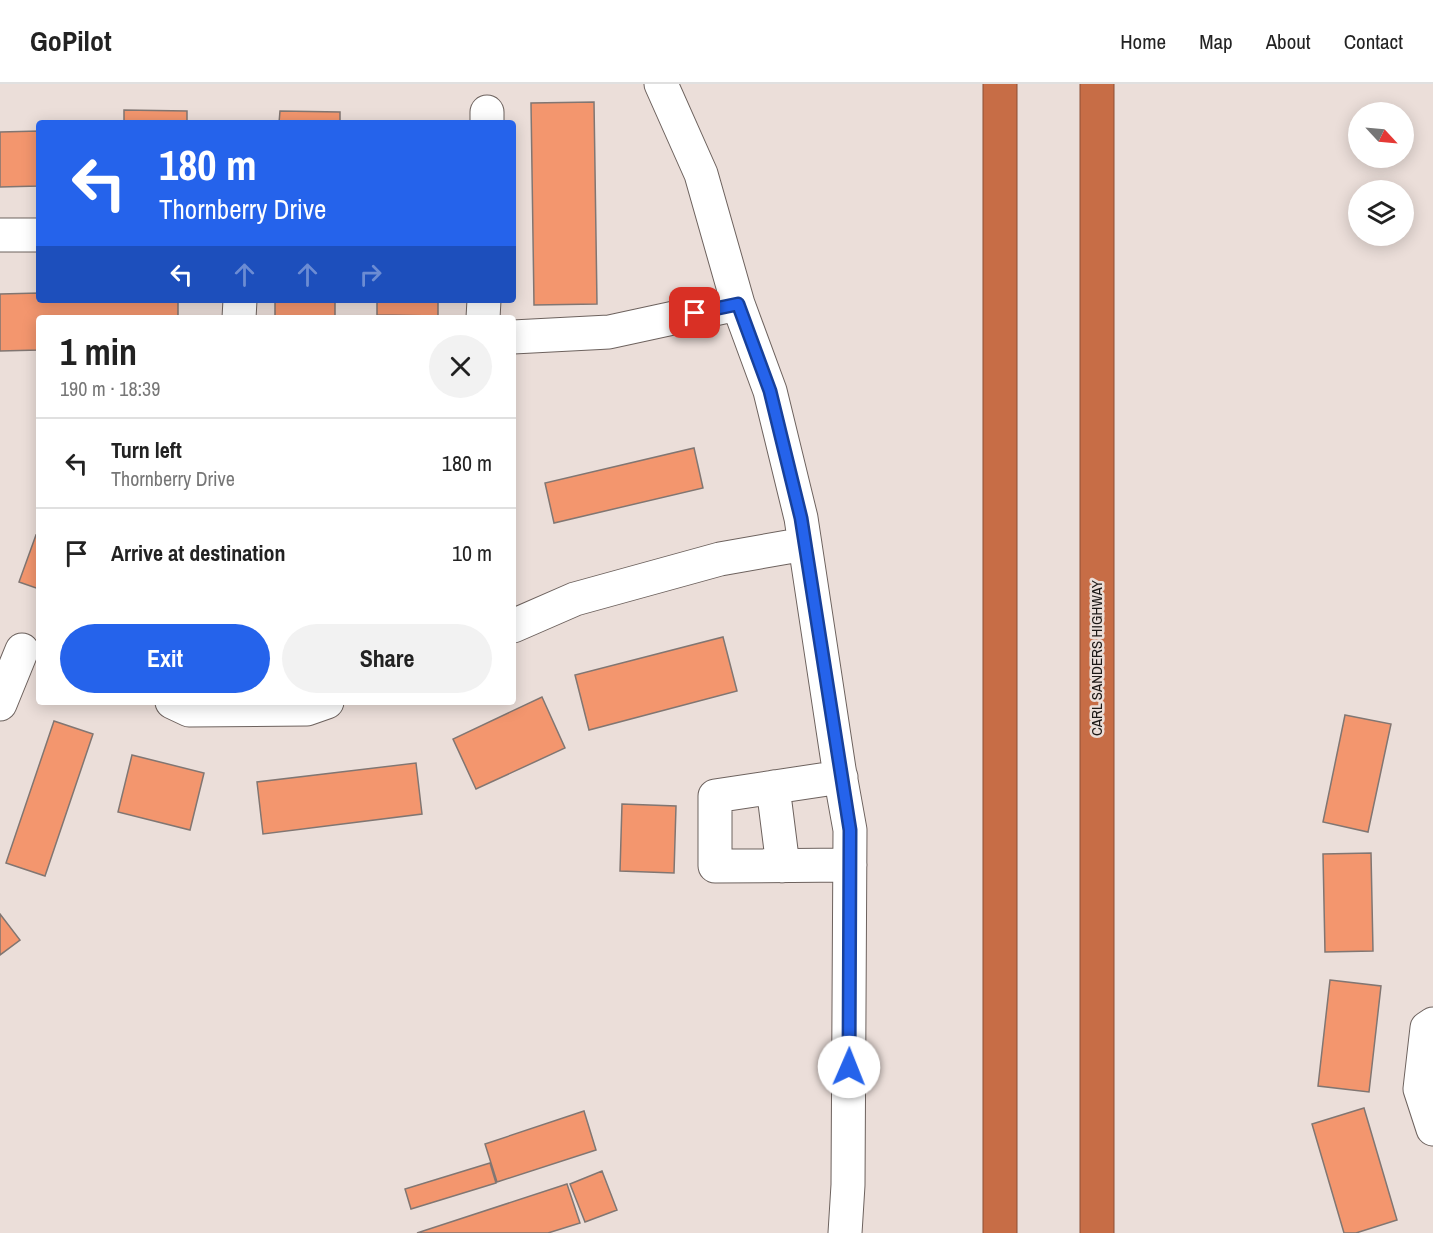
<!DOCTYPE html>
<meta charset="utf-8">
<style>
:root{--surface:#fff;--page:#f2f2f2;--text:#222;--muted:#767676;--line:#e0e0e0;--accent:#2563eb}
body{margin:0;font-family:"Archivo Narrow",sans-serif;background:var(--page);color:var(--text);height:100vh;display:flex;flex-direction:column;font-size:22px;white-space:nowrap}
*{box-sizing:border-box;margin:0}
p{font-size:20px;color:var(--muted)}
.icon{flex:none;width:33px;height:33px;fill:none;stroke:currentColor;stroke-width:2;stroke-linecap:round;stroke-linejoin:round}
.map{position:relative;flex:1;overflow:hidden}
.side{position:absolute;left:36px;top:231px;width:480px;height:390px;display:flex;flex-direction:column;background:var(--surface);border-radius:6px;box-shadow:0 3px 15px #0003}
.side>*{flex:none}
.guide{position:absolute;left:36px;top:36px;width:480px;height:183px;border-radius:6px;box-shadow:0 3px 15px #0003;background:#2563eb;color:#fff;overflow:hidden}
.needle{width:39px;rotate:116deg}
.fabs{position:absolute;left:1348px;top:18px;display:grid;gap:12px}
.fabs a{display:grid;place-items:center;width:66px;height:66px;border-radius:50%;background:var(--surface);box-shadow:0 3px 15px #0003;font-size:30px}
.pin{position:absolute;display:grid;place-items:center;width:51px;height:51px;color:#fff;margin:-26px;border-radius:12px;box-shadow:0 3px 9px #0006}
.me{position:absolute;width:66px;margin:-33px;rotate:1deg;stroke-linejoin:round;filter:drop-shadow(0 0 4px #0008)}
.turn{display:flex;align-items:center;gap:21px;height:126px;padding:0 24px;font-size:27px}
.turn .icon{width:78px;height:78px;stroke-width:2.5}
.turn b{display:block;font-size:42px;line-height:51px}
.lanes{display:flex;align-items:center;height:57px;padding:0 24px;background:#0003;justify-content:center;gap:30px;direction:ltr}
.lanes .off{opacity:.35}
.round{display:grid;place-items:center;flex:none;width:63px;height:63px;border-radius:32px;background:var(--page)}
.overview{display:flex;align-items:center;justify-content:space-between;height:102px;padding:0 24px}
h1{font-size:36px;font-weight:700;line-height:45px}
.cta{display:flex;gap:12px;margin-top:auto;padding:12px 24px}
.cta a{flex:1;height:69px;border-radius:36px;background:var(--accent);color:#fff;font-size:24px;font-weight:700;line-height:69px;text-align:center}
.cta a+a{background:var(--page);color:var(--text)}
ul{padding:0;list-style:none}
li{display:flex;align-items:center;gap:18px;height:90px;padding:0 24px;border-top:2px solid var(--line)}
li div{flex:1}
li b{display:block;font-size:22px}
li em{font-style:normal}
header{display:flex;align-items:center;gap:36px;box-sizing:border-box;height:84px;padding:0 30px;background:var(--surface);border-bottom:2px solid var(--line)}
header strong{font-size:28px}
nav{display:flex;gap:33px;margin-inline-start:auto;font-size:21px}
.map>svg:first-child{display:block}
.building{fill:#f3966e;stroke:#817672;stroke-width:1.5}
.lines{fill:none;stroke-linecap:round;stroke-linejoin:round}
.minor-casing{stroke:#6d625e;stroke-width:35}
.highway-casing{stroke:#8b4f35;stroke-width:35}
.minor{stroke:#fff;stroke-width:33}
.highway{stroke:#c76d46;stroke-width:33}
.route-casing{stroke:#184099;stroke-width:15}
.route{stroke:#2563eb;stroke-width:10}
.labels{text-anchor:middle;stroke-width:5;stroke-linejoin:round;paint-order:stroke}
.street-label{font-size:15px;fill:#1c1816;stroke:#ebded9}
</style>
<header>
<strong>GoPilot</strong>
<nav><a>Home</a><a>Map</a><a>About</a><a>Contact</a></nav>
</header>
<div class="map">
<svg width="1433" height="1149" viewBox="0 0 1433 1149">
<rect width="100%" height="100%" fill="#ebded9"/>
<path class="building" d="M594,18L597,220L534,221L531,19Z
M124,26L187,27V39H124Z
M280,27L340,28V39H279Z
M39,47V102L0,103V48Z
M39,209V216H178V234H39V266L0,267V210Z
M275,216H335V234H275Z
M377,216H438V232L377,231Z
M694,364L703,404L554,439L545,399Z
M36,451L39,452V505L19,498Z
M723,553L737,607L589,646L575,591Z
M542,613L565,664L476,705L453,655Z
M1345,631L1391,640L1368,748L1323,738Z
M54,637L93,650L45,792L6,779Z
M132,671L204,689L190,746L118,728Z
M416,679L422,730L263,750L257,698Z
M622,720L676,722L674,789L620,787Z
M1371,769L1373,867L1325,868L1323,770Z
M0,830L20,856L0,871Z
M1330,896L1381,902L1369,1008L1318,1002Z
M1364,1024L1397,1136L1356,1149H1344L1312,1040Z
M584,1027L596,1066L497,1098L485,1060Z
M490,1079L496,1099L411,1125L405,1105Z
M602,1087L617,1126L585,1138L570,1100Z
M567,1100L580,1139L548,1149H417Z"/>
<g class="lines">
<defs>
<path id="minor" d="M661,0L701,90L738,220L770,307L801,434L839,685L850,746L848,1101L845,1149
M487,39V28
M0,151H39
M239,234L240,216
M483,234L484,216
M513,253L609,248L738,220
M513,542L575,515L720,475L805,460
M172,618L189,626L307,625L327,618
M0,620L22,566
M841,693L715,712V782L850,781
M773,703L783,782
M1433,940L1427,944L1420,1005L1433,1045"/>
<path id="highway" d="M1000,1149V0
M1097,1149V0"/>
</defs>
<use href="#minor" class="minor-casing"/>
<use href="#highway" class="highway-casing"/>
<use href="#minor" class="minor"/>
<use href="#highway" class="highway"/>
</g>
<g class="lines">
<defs>
<path id="route" d="M695,229L738,220L770,307L801,434L850,746L849,983"/>
</defs>
<use href="#route" class="route-casing"/>
<use href="#route" class="route"/>
</g>
<g class="labels">
<g class="street-label">
<text transform="translate(1097 574) rotate(-90)" y="5">CARL SANDERS HIGHWAY</text>
</g>
</g>
</svg>
<div class="fabs">
<a><svg class="needle" viewBox="-14 -14 28 28"><path d="M0-13l5 13h-10z" fill="#e53935"/><path d="M0 13l5-13h-10z" fill="#767676"/></svg></a>
<a><svg class="icon" aria-label="layers" viewBox="0 0 24 24"><path d="M12 4l9 5-9 5-9-5zM3 14l9 5 9-5"/></svg></a>
</div>
<div class="pin" style="left:695px;top:229px;background:#d93025"><svg class="icon" aria-label="arrive" viewBox="0 0 24 24"><path d="M6 21V4h12l-3 4 3 4H6"/></svg></div>
<svg class="me" style="left:849px;top:983px" viewBox="-20 -20 40 40"><circle r="19" fill="#fff"/><path d="M0-13L10 11 0 6-10 11z" fill="#2563eb"/></svg>
<div class="guide">
<div class="turn"><svg class="icon" aria-label="left" viewBox="0 0 24 24"><path d="M17 20v-9H6M10 6l-5 5 5 5"/></svg><div><b>180 m</b>Thornberry Drive</div></div>
<div class="lanes"><svg class="icon" aria-label="left" viewBox="0 0 24 24"><path d="M17 20v-9H6M10 6l-5 5 5 5"/></svg><svg class="icon off" aria-label="ahead" viewBox="0 0 24 24"><path d="M12 20V5M6 11l6-6 6 6"/></svg><svg class="icon off" aria-label="ahead" viewBox="0 0 24 24"><path d="M12 20V5M6 11l6-6 6 6"/></svg><svg class="icon off" aria-label="right" viewBox="0 0 24 24"><path d="M7 20v-9h11M14 6l5 5-5 5"/></svg></div>
</div>
<section class="side">
<div class="overview"><div><h1>1 min</h1><p>190 m · 18:39</p></div><a class="round"><svg class="icon" aria-label="close" viewBox="0 0 24 24"><path d="M6 6l12 12M18 6L6 18"/></svg></a></div>
<ul>
<li><svg class="icon" aria-label="left" viewBox="0 0 24 24"><path d="M17 20v-9H6M10 6l-5 5 5 5"/></svg><div><b>Turn left</b><p>Thornberry Drive</p></div><em>180 m</em></li>
<li><svg class="icon" aria-label="arrive" viewBox="0 0 24 24"><path d="M6 21V4h12l-3 4 3 4H6"/></svg><div><b>Arrive at destination</b></div><em>10 m</em></li>
</ul>
<div class="cta"><a>Exit</a><a>Share</a></div>
</section>
</div>
